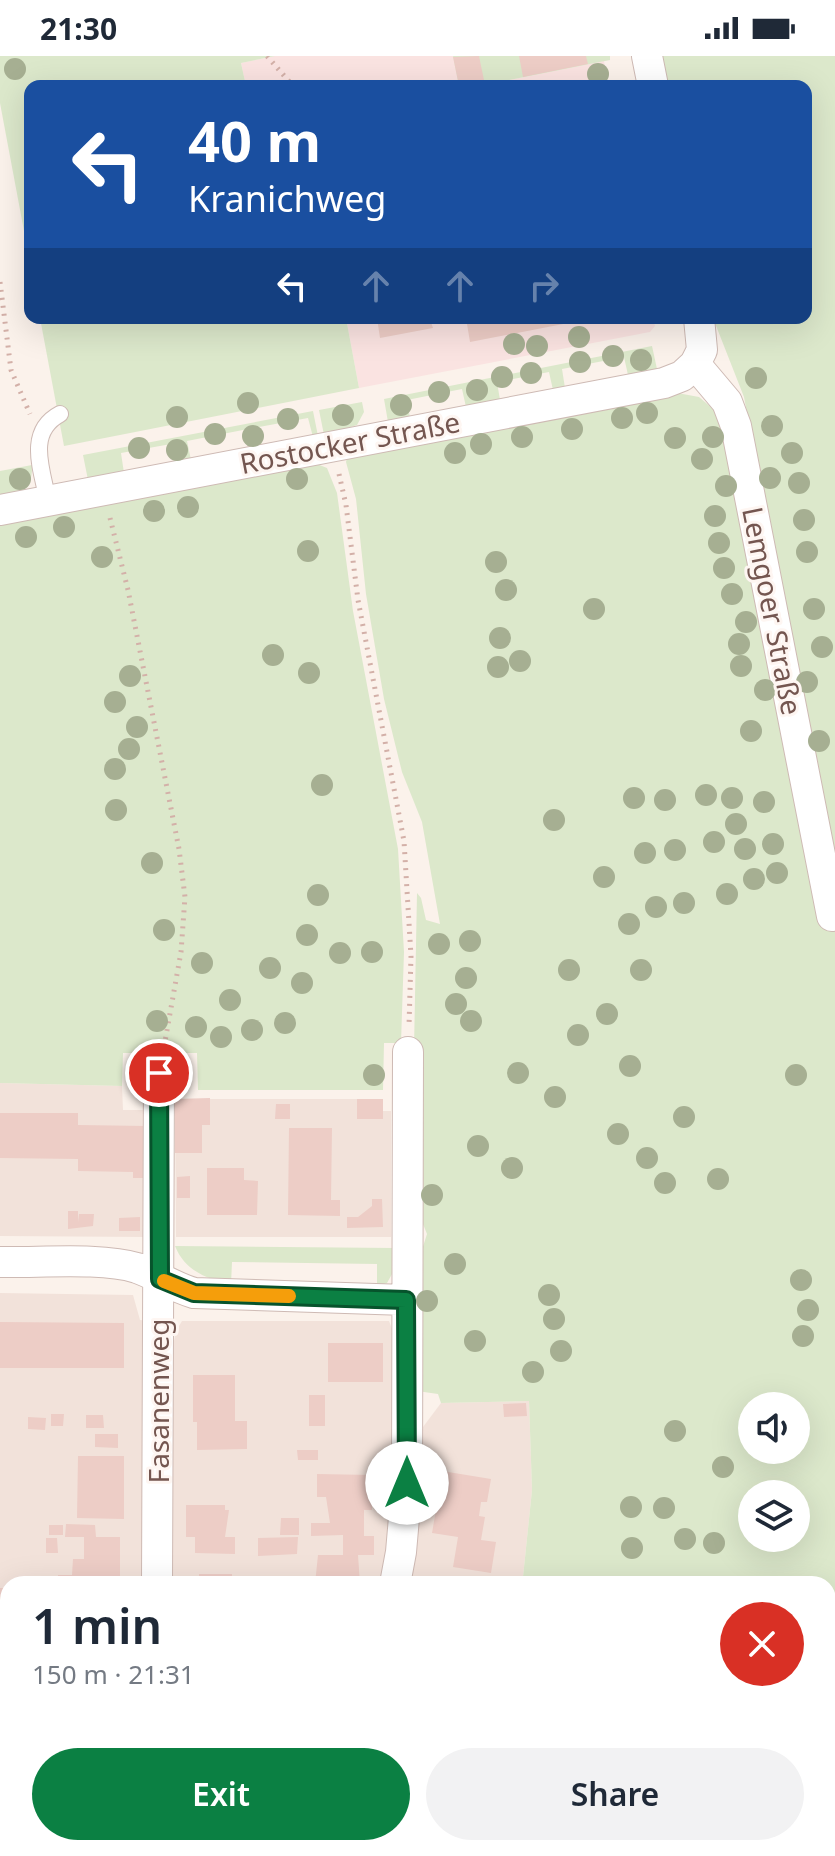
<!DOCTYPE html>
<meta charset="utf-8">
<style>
:root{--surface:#fff;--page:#f2f2f3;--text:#1f2937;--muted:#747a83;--accent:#0b8043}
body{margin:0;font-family:"Noto Sans",sans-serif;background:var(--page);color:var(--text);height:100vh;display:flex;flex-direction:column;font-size:30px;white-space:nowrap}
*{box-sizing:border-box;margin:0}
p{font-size:26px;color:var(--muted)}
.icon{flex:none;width:44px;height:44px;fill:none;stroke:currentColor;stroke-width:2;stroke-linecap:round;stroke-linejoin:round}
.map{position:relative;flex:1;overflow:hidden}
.side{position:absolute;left:0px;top:1520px;width:836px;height:280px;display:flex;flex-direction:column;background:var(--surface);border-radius:24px 24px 0 0;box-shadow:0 8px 32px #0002}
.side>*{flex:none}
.banner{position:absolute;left:24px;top:24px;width:788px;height:244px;border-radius:16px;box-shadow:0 8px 32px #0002;background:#1a4fa0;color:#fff;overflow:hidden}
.buttons{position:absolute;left:738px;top:1336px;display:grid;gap:16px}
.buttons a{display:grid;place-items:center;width:72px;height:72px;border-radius:50%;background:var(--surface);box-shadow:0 8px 32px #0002;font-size:40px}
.pin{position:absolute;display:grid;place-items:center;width:68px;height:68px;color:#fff;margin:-34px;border:4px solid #fff;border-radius:50%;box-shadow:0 2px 8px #0007}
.me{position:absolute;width:88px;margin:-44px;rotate:0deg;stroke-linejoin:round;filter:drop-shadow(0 0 6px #0008)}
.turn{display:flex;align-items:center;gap:28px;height:168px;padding:0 32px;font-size:36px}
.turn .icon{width:104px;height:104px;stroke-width:2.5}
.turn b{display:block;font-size:56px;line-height:68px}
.lanes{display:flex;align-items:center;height:76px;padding:0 32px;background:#0003;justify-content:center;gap:40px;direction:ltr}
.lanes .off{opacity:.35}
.round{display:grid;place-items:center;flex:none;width:84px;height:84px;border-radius:42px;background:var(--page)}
.headline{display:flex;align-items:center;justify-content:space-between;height:136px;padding:0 32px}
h1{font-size:48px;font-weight:600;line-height:60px}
.primary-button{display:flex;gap:16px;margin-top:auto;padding:16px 32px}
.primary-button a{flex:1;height:92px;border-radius:48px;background:var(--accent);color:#fff;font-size:32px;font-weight:600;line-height:92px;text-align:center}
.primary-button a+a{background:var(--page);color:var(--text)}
.status{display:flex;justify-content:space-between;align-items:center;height:56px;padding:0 40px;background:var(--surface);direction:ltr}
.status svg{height:22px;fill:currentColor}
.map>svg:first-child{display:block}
.residential{fill:#f2e2da}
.commercial{fill:#fae3e1}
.green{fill:#dce8cb;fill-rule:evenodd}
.building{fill:#edcdc6}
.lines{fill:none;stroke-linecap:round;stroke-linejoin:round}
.lane-casing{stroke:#cebab4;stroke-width:18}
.street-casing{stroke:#cebab4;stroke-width:32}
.path{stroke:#d3b0a8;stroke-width:5;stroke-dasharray:2 6;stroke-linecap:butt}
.lane{stroke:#fff;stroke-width:16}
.street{stroke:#fff;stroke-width:30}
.tree{fill:#a6af92}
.route-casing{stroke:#07532c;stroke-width:20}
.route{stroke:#0b8043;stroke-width:14}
.slow{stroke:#f59e0b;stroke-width:14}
.labels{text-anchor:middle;stroke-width:6;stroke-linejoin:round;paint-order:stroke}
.street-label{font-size:28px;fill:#745650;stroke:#fef6f2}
</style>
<div class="status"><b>21:30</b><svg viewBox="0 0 49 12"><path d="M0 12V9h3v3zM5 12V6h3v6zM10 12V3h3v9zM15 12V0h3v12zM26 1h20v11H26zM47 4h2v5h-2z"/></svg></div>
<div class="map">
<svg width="835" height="1800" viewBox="0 0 835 1800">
<rect width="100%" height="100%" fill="#fbf2eb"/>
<path class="residential" d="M0,1027L122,1030L123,1054H147L146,1181L0,1180Z
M175,1043H383V1055H391V1181H176Z
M0,1237L133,1239L140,1264L147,1265L146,1528H8V1622H0Z
M182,1265H389L396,1283V1405L384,1528H173V1290L176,1275Z
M529,1345L532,1434L523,1521L555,1528H411L423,1429V1371L441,1347Z
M0,1703H8V1792H30V1800H0Z
M44,1792H301V1800H44Z
M315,1792H505L502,1800H315Z"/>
<path class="commercial" d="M275,0H453L459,30H246L241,7Z
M604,5L608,30H479Z
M346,262H653L655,270L650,276L359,332Z"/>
<path class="green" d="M0,0H275L241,7L246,30H30V207L0,47Z
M453,0H610V4L479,30H459Z
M660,0H835V816L744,341L713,262H806V30H666Z
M40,262H346L359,332L64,390Z
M652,290L657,313L628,319L624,301L562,313L565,332L553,334L549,316L497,326L500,344L466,351L462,333L407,344L410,362L388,366L384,343Z
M672,336L699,341L719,358L835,863V1800H502L505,1792H828V1528H555L523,1521L532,1434L529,1345L441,1347L438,1338L417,1335L418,1206L427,1178L419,1158L412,1097L417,837L421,842L426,864L440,868L422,766L402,716L384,643L366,538L356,443L346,406L347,402ZM752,1350H796V1394H752ZM752,1438H796V1482H752Z
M362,346L364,356L357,369L324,379L319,354Z
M313,355L318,380L313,381L308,362L259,371L262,390L252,393L248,373L187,385L191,404L175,407L171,388L121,397L124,417L88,424L83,399Z
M312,406L327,412L337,437L353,555L398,793L404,896L401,987H384L383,1034H198L197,997H123L122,1030L0,1027V466Z
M32,409C33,433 21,436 0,440V415Z
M175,1190L395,1192L396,1211L387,1227L377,1230V1208L232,1206L231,1228C207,1223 185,1215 175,1190Z"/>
<path class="building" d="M479,0L485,29L459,30L453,1Z
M519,0H586L588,8L523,21Z
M377,262H445V263L431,266L433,272L380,282Z
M466,262H588L589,263L470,286Z
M210,1042V1069H202V1097H175V1043Z
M357,1043H383V1063H357Z
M276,1048H290V1063H275Z
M0,1057H78V1069L147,1070V1122H133V1116L78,1115V1103L0,1102Z
M289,1072H332L331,1144H340V1160L288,1159Z
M207,1112H244V1124L258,1125L257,1159H207Z
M190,1120V1142H177V1121Z
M372,1143H382L383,1171L347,1172V1161H358L372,1150Z
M68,1155H78V1166L79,1158H94L93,1170L68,1173Z
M140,1161V1175H119V1162Z
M0,1266L124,1267V1312H0Z
M328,1287H383V1326H328Z
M193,1319H235V1365H247V1393L197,1394V1366H193Z
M309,1339H325V1370H309Z
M526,1347L527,1360L504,1361L503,1348Z
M51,1358H64L63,1370H51Z
M86,1359H103L104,1372H86Z
M28,1361L46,1362L45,1374L28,1373Z
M95,1378H118V1392L95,1391Z
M297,1394H318V1404H298Z
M78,1400H124V1463L77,1462Z
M442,1415L491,1423L487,1446H481L479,1460L485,1461L481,1484L496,1486L491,1517L453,1511L458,1481L432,1477L437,1448L441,1449L442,1439H438Z
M317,1418L372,1419V1454H364V1480H374V1499H358L360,1528H315L318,1499H343V1479L311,1480V1467H330L326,1441H317Z
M186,1449H225V1454H229L225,1481H235V1498L195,1497V1481H186Z
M281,1462H299V1479H280Z
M66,1468L95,1469L96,1481H120V1528H58V1519H72L73,1503H84V1481H65Z
M49,1469H63V1479H49Z
M298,1481L297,1498L258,1500V1482Z
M46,1482H57L58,1497H46Z
M199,1518H232V1528H199Z
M0,1532H8V1594H3L0,1599Z
M315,1792H336V1800H315Z
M448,1792H476V1800H447Z"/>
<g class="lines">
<defs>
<path id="lane" d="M48,445C42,414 26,376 60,358"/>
<path id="street" d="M647,0L653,30
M699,262L702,294L695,308L727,346L736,370L832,860
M0,454L664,327L682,320L695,308
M0,1206C38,1207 102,1201 137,1212C157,1219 173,1231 194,1237L406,1244
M157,1528L159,1017
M395,1528L401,1496L407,1427L408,996
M0,1692H8"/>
</defs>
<use href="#lane" class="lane-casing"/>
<use href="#street" class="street-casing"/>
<path class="path" d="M267,0L293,30
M0,226L11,314L30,358
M339,418L346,449L358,544L404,785L411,900L409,970
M110,462L128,534L179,793L185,841L181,896L164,991"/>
<use href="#lane" class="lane"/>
<use href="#street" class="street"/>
</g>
<g class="tree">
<circle cx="15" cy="13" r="11"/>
<circle cx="598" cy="18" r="11"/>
<circle cx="579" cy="281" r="11"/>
<circle cx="514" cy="288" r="11"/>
<circle cx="537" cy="290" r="11"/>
<circle cx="613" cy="300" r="11"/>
<circle cx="641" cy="304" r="11"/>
<circle cx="580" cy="306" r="11"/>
<circle cx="531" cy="317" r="11"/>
<circle cx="502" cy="321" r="11"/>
<circle cx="756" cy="322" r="11"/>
<circle cx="477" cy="334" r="11"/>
<circle cx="439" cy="336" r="11"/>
<circle cx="248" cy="347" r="11"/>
<circle cx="401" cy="349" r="11"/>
<circle cx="647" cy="357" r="11"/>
<circle cx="343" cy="359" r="11"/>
<circle cx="177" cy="361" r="11"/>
<circle cx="622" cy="362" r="11"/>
<circle cx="288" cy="363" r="11"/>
<circle cx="772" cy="370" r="11"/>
<circle cx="572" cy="373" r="11"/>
<circle cx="215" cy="378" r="11"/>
<circle cx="253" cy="380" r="11"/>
<circle cx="522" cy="381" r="11"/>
<circle cx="713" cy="381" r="11"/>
<circle cx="675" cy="382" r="11"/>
<circle cx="481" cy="388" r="11"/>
<circle cx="139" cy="392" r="11"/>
<circle cx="177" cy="394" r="11"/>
<circle cx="455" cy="397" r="11"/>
<circle cx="792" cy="397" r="11"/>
<circle cx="702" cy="403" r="11"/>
<circle cx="770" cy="422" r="11"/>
<circle cx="20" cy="423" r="11"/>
<circle cx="297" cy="423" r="11"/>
<circle cx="799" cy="427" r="11"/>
<circle cx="726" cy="430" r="11"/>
<circle cx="188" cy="451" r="11"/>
<circle cx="154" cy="455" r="11"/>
<circle cx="715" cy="460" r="11"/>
<circle cx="804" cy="464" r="11"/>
<circle cx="64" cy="471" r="11"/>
<circle cx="26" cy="481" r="11"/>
<circle cx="719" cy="487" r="11"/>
<circle cx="308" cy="495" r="11"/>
<circle cx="807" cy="496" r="11"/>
<circle cx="102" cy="501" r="11"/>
<circle cx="496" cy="506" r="11"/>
<circle cx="724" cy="512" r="11"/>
<circle cx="506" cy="534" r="11"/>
<circle cx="732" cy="538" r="11"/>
<circle cx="594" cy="553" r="11"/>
<circle cx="814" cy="553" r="11"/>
<circle cx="746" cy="566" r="11"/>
<circle cx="500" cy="582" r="11"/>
<circle cx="739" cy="588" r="11"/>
<circle cx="822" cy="591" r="11"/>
<circle cx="273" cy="599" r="11"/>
<circle cx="520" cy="605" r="11"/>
<circle cx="741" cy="610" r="11"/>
<circle cx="498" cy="611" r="11"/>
<circle cx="309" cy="617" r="11"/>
<circle cx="130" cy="620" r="11"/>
<circle cx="807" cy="626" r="11"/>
<circle cx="765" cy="634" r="11"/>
<circle cx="115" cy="646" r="11"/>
<circle cx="137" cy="671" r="11"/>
<circle cx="751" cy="675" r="11"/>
<circle cx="819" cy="685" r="11"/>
<circle cx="129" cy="693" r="11"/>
<circle cx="115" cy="713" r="11"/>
<circle cx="322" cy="729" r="11"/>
<circle cx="706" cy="739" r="11"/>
<circle cx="634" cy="742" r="11"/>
<circle cx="732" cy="742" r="11"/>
<circle cx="665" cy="744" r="11"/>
<circle cx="764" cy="746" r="11"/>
<circle cx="116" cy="754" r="11"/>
<circle cx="554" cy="764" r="11"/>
<circle cx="736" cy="768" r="11"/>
<circle cx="714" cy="786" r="11"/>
<circle cx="773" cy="788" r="11"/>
<circle cx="745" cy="793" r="11"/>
<circle cx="675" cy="794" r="11"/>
<circle cx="645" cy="797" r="11"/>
<circle cx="152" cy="807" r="11"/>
<circle cx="777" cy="817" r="11"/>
<circle cx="604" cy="821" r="11"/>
<circle cx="754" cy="823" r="11"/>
<circle cx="727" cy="838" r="11"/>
<circle cx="318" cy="839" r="11"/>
<circle cx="684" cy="847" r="11"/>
<circle cx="656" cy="851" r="11"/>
<circle cx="629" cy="868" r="11"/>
<circle cx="164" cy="874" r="11"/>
<circle cx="307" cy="879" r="11"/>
<circle cx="470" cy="885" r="11"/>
<circle cx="439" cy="888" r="11"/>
<circle cx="372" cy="896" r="11"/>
<circle cx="340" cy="897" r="11"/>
<circle cx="202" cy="907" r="11"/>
<circle cx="270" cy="912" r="11"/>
<circle cx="569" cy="914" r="11"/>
<circle cx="641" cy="914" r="11"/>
<circle cx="466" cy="922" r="11"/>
<circle cx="302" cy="927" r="11"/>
<circle cx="230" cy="944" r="11"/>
<circle cx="456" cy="948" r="11"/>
<circle cx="607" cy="958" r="11"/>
<circle cx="157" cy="965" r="11"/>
<circle cx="471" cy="965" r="11"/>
<circle cx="285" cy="967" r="11"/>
<circle cx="196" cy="971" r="11"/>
<circle cx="252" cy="974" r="11"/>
<circle cx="578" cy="979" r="11"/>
<circle cx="221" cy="981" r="11"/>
<circle cx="630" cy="1010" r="11"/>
<circle cx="518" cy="1017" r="11"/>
<circle cx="374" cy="1019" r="11"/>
<circle cx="796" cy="1019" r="11"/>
<circle cx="555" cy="1041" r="11"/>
<circle cx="684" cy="1061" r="11"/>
<circle cx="618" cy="1078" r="11"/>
<circle cx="478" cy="1090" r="11"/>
<circle cx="647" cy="1102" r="11"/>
<circle cx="512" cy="1112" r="11"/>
<circle cx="718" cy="1123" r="11"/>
<circle cx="665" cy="1127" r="11"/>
<circle cx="432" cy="1139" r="11"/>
<circle cx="455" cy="1208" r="11"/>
<circle cx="801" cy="1224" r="11"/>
<circle cx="549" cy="1239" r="11"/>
<circle cx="427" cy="1245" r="11"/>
<circle cx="808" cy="1254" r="11"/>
<circle cx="554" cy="1263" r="11"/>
<circle cx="803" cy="1280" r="11"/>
<circle cx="475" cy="1285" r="11"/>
<circle cx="561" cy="1295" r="11"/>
<circle cx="533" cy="1316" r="11"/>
<circle cx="675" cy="1375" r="11"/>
<circle cx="723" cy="1411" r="11"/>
<circle cx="631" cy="1451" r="11"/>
<circle cx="664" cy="1452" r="11"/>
<circle cx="685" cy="1483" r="11"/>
<circle cx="714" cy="1487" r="11"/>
<circle cx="632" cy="1492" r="11"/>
</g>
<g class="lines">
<defs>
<path id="route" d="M159,1017L160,1223L194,1237L406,1244L407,1427"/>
</defs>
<use href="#route" class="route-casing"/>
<use href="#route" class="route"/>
<path class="slow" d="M164,1225L194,1237L289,1240"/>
</g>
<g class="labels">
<g class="street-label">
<text transform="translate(350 387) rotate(-11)" y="10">Rostocker Straße</text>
<text transform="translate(772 555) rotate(79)" y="10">Lemgoer Straße</text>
<text transform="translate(159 1345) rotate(-90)" y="10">Fasanenweg</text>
</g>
</g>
</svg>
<div class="buttons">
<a><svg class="icon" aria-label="sound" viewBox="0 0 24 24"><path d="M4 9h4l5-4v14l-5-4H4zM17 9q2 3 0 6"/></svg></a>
<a><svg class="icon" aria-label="layers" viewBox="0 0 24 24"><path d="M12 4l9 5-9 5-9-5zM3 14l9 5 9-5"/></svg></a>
</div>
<div class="pin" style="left:159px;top:1017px;background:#d93025"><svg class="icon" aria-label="arrive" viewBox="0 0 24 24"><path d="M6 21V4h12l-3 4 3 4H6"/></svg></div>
<svg class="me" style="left:407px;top:1427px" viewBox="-20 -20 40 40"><circle r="19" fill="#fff"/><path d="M0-13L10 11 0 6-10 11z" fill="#0b8043"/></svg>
<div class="banner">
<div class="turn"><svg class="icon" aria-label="left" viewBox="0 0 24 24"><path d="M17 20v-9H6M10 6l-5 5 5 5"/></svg><div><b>40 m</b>Kranichweg</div></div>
<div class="lanes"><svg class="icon" aria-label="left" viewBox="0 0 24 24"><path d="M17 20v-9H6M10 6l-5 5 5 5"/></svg><svg class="icon off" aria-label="ahead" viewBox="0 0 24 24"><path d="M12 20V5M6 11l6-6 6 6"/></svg><svg class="icon off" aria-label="ahead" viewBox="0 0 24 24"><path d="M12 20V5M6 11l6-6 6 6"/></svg><svg class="icon off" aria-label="right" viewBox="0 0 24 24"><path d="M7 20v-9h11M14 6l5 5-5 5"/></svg></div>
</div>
<section class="side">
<div class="headline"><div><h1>1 min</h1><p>150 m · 21:31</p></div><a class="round" style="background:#d93025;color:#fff"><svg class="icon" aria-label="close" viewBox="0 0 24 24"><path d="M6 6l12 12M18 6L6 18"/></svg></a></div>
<div class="primary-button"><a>Exit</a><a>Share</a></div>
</section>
</div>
